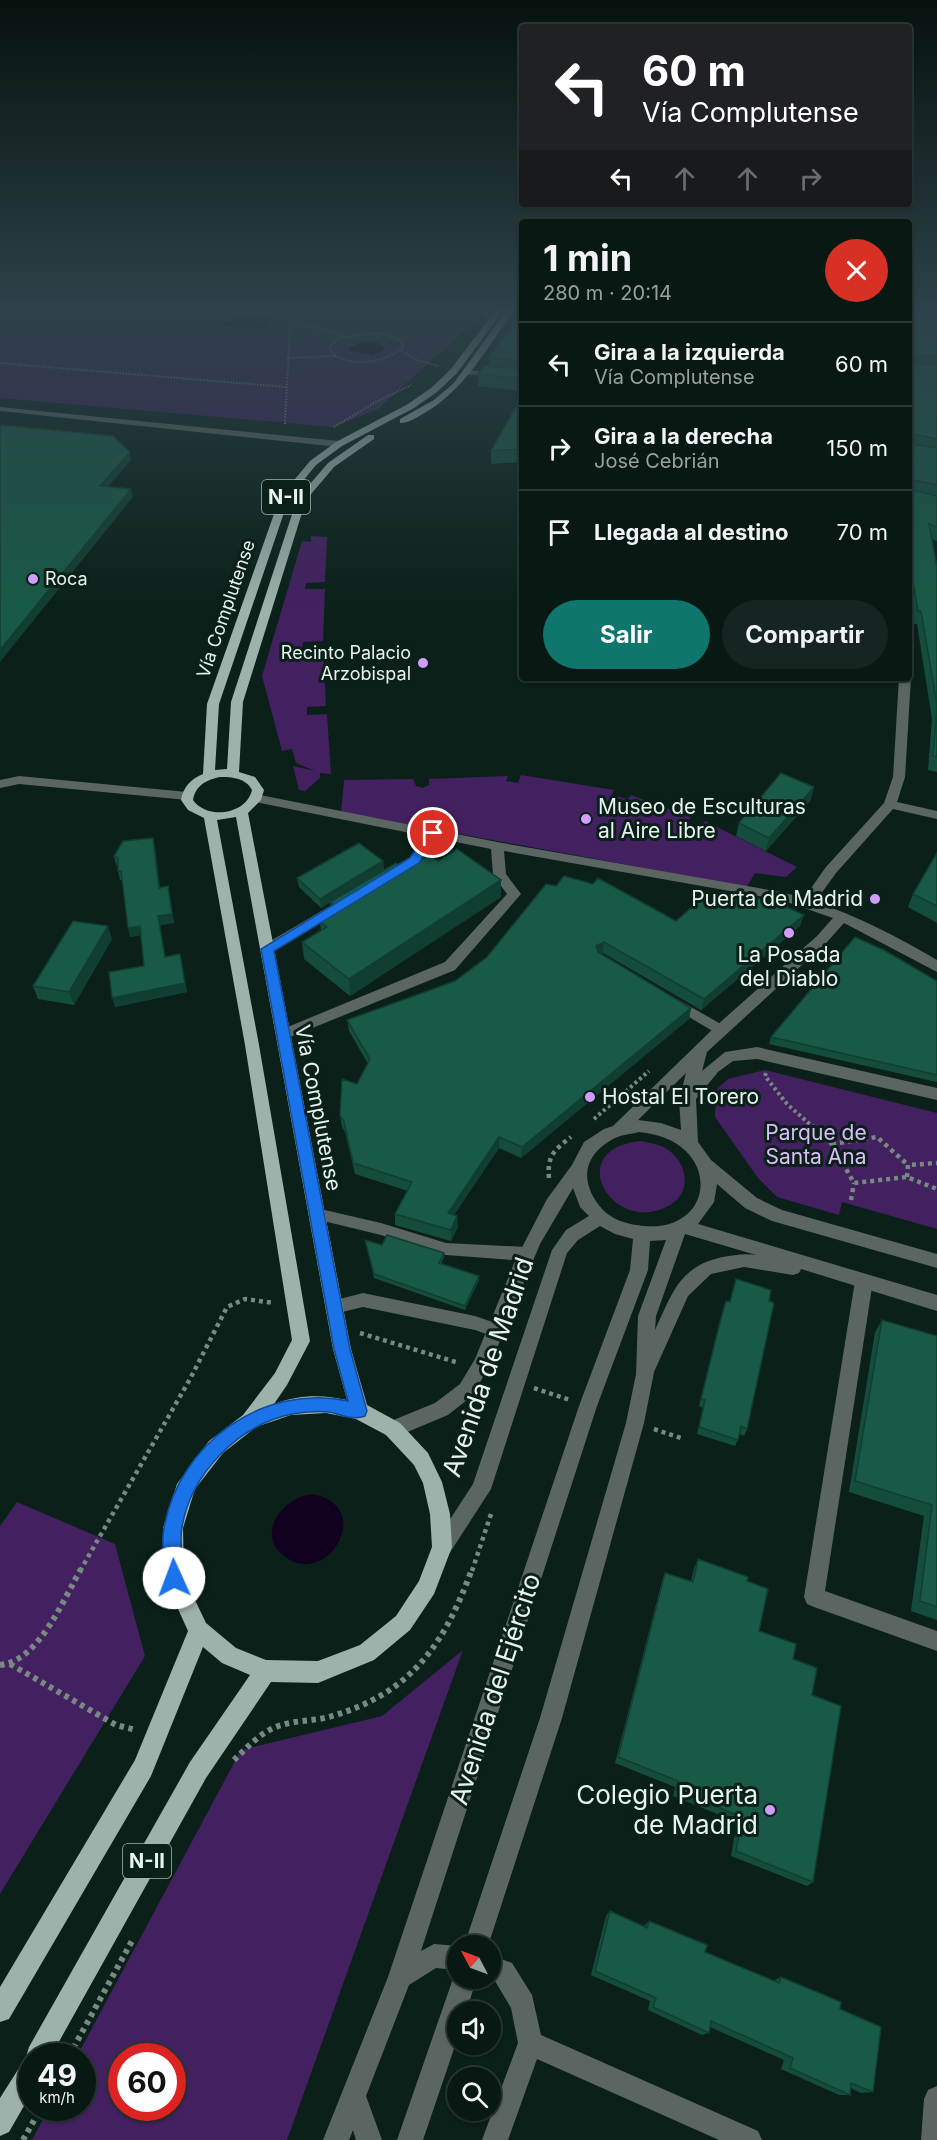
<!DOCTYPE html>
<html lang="es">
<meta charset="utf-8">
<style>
:root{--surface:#081813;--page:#162521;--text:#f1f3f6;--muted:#98a0a0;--line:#293733;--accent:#0f766e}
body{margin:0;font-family:Inter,sans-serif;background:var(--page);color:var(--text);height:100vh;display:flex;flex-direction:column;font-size:22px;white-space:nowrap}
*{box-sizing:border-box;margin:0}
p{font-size:20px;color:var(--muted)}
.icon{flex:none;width:33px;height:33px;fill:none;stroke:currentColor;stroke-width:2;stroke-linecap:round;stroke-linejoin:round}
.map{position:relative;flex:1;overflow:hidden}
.details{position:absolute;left:519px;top:219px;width:393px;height:462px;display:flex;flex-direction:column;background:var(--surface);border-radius:6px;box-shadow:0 2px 4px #0004,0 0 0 2px var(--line)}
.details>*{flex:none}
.top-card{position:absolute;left:519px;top:24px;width:393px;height:183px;border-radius:6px;box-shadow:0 2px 4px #0004,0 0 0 2px var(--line);background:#202124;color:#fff;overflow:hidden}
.needle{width:39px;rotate:311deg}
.buttons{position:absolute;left:447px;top:1935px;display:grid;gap:12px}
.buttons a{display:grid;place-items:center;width:54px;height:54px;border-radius:50%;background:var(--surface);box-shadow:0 2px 4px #0004,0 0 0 2px var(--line);font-size:30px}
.speed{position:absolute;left:18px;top:2043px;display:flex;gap:12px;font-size:30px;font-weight:700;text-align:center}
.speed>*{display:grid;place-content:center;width:78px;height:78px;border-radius:50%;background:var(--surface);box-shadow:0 2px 4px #0004,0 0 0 2px var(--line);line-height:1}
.speed small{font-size:15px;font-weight:400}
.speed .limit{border:9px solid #d22;background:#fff;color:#111}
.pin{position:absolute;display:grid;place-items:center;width:51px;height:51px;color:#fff;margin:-26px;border:3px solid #fff;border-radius:50%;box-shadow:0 2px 6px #0007}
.me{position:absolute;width:66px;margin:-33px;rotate:358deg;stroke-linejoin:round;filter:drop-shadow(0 0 4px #0008)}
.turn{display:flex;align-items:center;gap:21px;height:126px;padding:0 24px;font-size:27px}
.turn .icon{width:78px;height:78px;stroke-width:2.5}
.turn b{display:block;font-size:42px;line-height:51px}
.lanes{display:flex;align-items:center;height:57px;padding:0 24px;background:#0003;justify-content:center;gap:30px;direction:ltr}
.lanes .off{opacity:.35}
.round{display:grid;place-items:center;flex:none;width:63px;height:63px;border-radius:32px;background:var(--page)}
.head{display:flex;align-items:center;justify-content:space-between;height:102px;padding:0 24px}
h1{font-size:36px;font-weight:700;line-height:45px}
.primary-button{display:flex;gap:12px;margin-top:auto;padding:12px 24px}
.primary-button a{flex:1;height:69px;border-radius:36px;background:var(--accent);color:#fff;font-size:24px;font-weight:700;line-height:69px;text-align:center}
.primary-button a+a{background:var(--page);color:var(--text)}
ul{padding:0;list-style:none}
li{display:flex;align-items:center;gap:18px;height:84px;padding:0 24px;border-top:2px solid var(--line)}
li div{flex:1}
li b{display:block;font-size:22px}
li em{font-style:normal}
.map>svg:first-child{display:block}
.green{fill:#43205f;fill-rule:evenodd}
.water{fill:#120020}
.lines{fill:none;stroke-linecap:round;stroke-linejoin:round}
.path-far3{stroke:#778983;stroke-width:2;stroke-dasharray:1.5 1.5;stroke-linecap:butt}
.path-far2{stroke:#778983;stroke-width:4;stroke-dasharray:3 3;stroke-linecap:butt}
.path-far1{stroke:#778983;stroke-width:4.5;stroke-dasharray:4 4;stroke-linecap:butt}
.path{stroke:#778983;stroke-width:6;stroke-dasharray:4.5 4.5;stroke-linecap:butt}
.service{fill:#5b6662;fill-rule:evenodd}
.pedestrian{fill:#5b6662;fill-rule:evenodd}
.minor{fill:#5b6662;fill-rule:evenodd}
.tertiary{fill:#5b6662;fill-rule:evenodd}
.primary{fill:#9db2aa;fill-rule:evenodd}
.wall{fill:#154d3d}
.shaded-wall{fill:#113e32}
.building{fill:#185947;stroke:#113e32;stroke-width:1.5}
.route{fill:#1a73e8;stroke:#114b97;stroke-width:1.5}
.poi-dot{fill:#d09dff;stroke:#0a2019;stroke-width:2}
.labels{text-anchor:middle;stroke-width:6;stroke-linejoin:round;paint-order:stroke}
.far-poi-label{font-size:18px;fill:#e6f3ee;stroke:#0a2019;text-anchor:start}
.far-street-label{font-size:18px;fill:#e6f3ee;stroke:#0a2019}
.shield{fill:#0a2019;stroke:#a4b4ae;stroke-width:1.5}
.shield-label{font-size:20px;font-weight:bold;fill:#e6f3ee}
.poi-label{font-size:21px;fill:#e6f3ee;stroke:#0a2019;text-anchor:start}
.street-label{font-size:21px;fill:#e6f3ee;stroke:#0a2019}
.park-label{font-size:21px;fill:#dabcf9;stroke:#0a2019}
.near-street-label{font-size:26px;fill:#e6f3ee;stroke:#0a2019}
.near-poi-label{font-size:26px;fill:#e6f3ee;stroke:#0a2019;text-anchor:end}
</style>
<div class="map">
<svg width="937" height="2140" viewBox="0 0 937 2140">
<rect width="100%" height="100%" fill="#0a2019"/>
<path class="green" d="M257,308H466L476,312L474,322L378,409L333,427L0,398V314Z
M311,536L327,537L325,582L306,583L305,589H325L323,641L303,642L302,649L323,648L326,706L307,707V715L327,714L331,774L320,773V778L305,791L299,790L293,766L315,771L296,763L292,749L282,751L262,676L302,541L311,542Z
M521,775L614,790L612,795L628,799L631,795L691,817L686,823L697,828L705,821L797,867L786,877L755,873L747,887L341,812L344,780L413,779L416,786L423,788L429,785V779L508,776L506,781L518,783Z
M765,1070L937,1113V1229L842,1202L839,1215L777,1197L758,1178L715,1117L716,1090L728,1079Z
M641,1141C650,1143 659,1144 667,1149C687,1162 693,1192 670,1205C614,1238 560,1149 641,1141Z
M17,1502L115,1544L145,1656L0,1894V1526Z
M463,1650L287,2140H32L49,2108H82V2056H77L241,1750L382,1716ZM172,2056V2108H122V2056Z"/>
<path class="water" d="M229,317L272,319L265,329L222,326Z
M364,341L377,342L384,347L383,351L372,355L350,351L349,348Z
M313,1494C377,1507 326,1592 283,1555C256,1533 283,1497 313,1494Z"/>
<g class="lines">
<path class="path-far3" d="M290,320L343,336
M373,333L385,334L401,341L403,346C390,364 338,370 329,347L339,338Z
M401,351L417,360L439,366
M287,358L336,356
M0,363L286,387
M285,424L291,308
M334,427L374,403L411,385"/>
<path class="path-far2" d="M766,1073L765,1076L787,1104L814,1128
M594,1119L649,1071"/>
<path class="path-far1" d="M812,1126L832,1144L854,1183L907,1177L937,1189
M832,1144L877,1137L908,1165
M907,1177L908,1165L937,1163
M549,1178C547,1156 554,1150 571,1137
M851,1200L854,1183
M360,1333L459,1363
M534,1388L570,1400
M654,1429L681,1438
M80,1571L190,1379L227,1307L245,1299L274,1303
M472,1571L491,1514"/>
<path class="path" d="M10,1664L116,1725L136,1730
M0,1665C39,1661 63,1600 81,1569
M234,1760C248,1747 262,1730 282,1725C298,1720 316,1721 332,1716C412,1693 445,1643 472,1569
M69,2056L133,1939
M23,2140L41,2108"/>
<path class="service" d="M677,999L726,1027L728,1030L726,1033H716L672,1007L671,1004L672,1001Z
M316,1208L381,1223L446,1243L526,1247L531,1249L534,1254L531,1259L526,1261L446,1255L381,1235L311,1218L309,1214L311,1210Z
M363,1293L475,1316L501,1325L503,1330L501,1335L495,1337L475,1330L363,1307L334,1314L328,1312L326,1307L328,1302Z"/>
<path class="pedestrian" d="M467,370L522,375V379L464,374V370Z
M864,1274L870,1276L873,1281L825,1591L937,1631V1651L814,1607L807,1604L804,1597L855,1281L858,1276Z
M937,2086V2140H921L924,2099L928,2090Z"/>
<path class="minor" d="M477,308H485L494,321H488Z
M0,407L339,441L343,444L339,447L0,411Z
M909,676L911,678L905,777L897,802L937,811V819L893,809L836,873L815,902C858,916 898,937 937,960V972L844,923L827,942L707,1052L702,1071L725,1052L757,1047L937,1088V1100L757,1059L733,1061L718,1072L696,1099L698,1142L711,1160L757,1198L782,1210L937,1254V1268L772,1221L745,1208L717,1184L714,1202L698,1224L937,1295V1311L801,1269L799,1273L793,1275L744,1267L711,1274L688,1296L654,1372L644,1423L562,1718L488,1946H464L540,1718L626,1423L636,1374L638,1316L666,1240L650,1241L648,1270L597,1406L421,1951L434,1944L458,1946V1978H477L466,2012H458V2037L423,2140H397L456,1970L436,1968L409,1985L366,2096L382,2140H356L353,2130L349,2140H323L388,1977L579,1406L630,1270L633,1239L615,1234L600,1226L578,1240L567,1253L491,1489L449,1554L442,1557L435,1554L432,1547L473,1484L552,1250L566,1230L589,1216L580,1207L573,1188L540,1244L490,1365L472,1396L448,1415L393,1438L386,1435L384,1429L386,1423L435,1403L460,1384L475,1359L515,1261L547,1199L572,1165L584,1142L604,1129L613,1126L716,1026L817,936L833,918L781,900L504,851L506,874L521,894L455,970L283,1040L278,1039L276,1035L278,1031L445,962L507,894L493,875L491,849L436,838L420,863L385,882L380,881L378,878L380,875L410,857L425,836L255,802L249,798L255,794L497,842L781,892L804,898L826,867L884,803L893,777L899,678H909ZM686,1073L679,1100L681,1130L661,1123L638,1120ZM639,1132C726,1140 717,1239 636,1225C624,1223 612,1219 603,1210C580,1185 581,1156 613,1139C620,1135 631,1134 639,1132ZM685,1234L756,1255C744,1253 734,1255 723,1257C679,1266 672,1294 655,1330L656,1316Z
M347,896L354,901L352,904L272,952H262L260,949L262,946Z
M490,1955L512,1963L532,1995L541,2035L758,2131L762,2140H719L537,2059L508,2140H482L518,2043L511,2008L495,1981L489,1978Z"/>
<path class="tertiary" d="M19,776L187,792L193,796L187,800L19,784L0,788V780Z"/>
<path class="primary" d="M497,308H505L457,373L437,392L414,408L342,446L316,465L289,498L219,704L215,770L227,769L231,702L297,499L328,463L368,435H374V439L334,467L306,500L243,702L239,772L255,777L264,790L261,800L248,813L351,1349L367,1405L400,1423L428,1453L442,1482L450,1514L452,1547L434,1594L410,1630L374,1660L318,1683L271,1682L206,1778L51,2056H32V2092L9,2132L0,2136V2098L26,2057L29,2047L190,1762L250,1675L222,1663L203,1647L151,1776L9,2019L0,2022V1987L135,1760L188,1631L164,1578L163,1528L177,1484L209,1441L243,1415L275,1373L292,1340L245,1045L204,818L188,810L181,800C183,787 191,779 203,774L207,704L280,497L310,461L336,442L408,404L431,388L451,369ZM220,777C232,777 246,778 252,790C246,815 207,820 193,800C196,785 206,780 220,777ZM236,817L333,1349L347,1400C321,1394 298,1395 274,1404L287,1385L310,1341L259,1045L217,820ZM326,1413L356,1419L386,1435L414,1465L423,1483L430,1514L432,1547L419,1581L396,1616L360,1645L318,1661L266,1660L236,1648L206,1623L184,1577L183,1528L195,1489L223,1453L256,1427L291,1415Z
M508,308H516C486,348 466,390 421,415C414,419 408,423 400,423V419L434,400L454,383Z"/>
</g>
<path class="wall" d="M198,308H267V311L199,313Z
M909,308H937V541L932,539L937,567V772L928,770L932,719L917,624H914L909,595Z
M522,310V462L491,464V451L516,406L517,400L522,391L478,386V374L489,366V358Z
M811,800L766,851L736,836L739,823Z
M153,838L155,847L160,888L170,895L174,923L160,925L165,957L180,954L187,992L115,1007L144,966L141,935L130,937L122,880H120L118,871V866L116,865L114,856Z
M937,853V923L908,907L913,894Z
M383,861L384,870L405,869L438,861L501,897L350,996L304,959L302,942L321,930L320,922L332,915L330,902L321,908L299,887L297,878Z
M804,915L800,926L701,1010L603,953L601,954L691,1008L689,1019L521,1158L499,1148L454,1215L458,1227L451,1241L395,1225V1214L408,1191L355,1174L345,1132L342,1127L340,1116L368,1064L349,1031L347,1020L455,981L676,921Z
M112,939L74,1005L38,999L33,986Z
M937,981V1082L769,1044L771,1037Z
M365,1240L382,1245L444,1253V1257L441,1264L479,1280L465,1310L374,1278Z
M736,1279L747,1429L744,1436L740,1434L735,1446L697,1434L703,1408L699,1406L723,1309L730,1302Z
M882,1320L937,1336V1620L911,1611L924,1516L849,1492L875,1332Z
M698,1559L747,1581L759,1631L793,1659L812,1695L813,1882L807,1886L731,1856L737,1822L673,1796L675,1787L615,1763L662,1581L665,1573L691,1582L694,1568Z
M610,1911L644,1926L649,1921L705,1952L773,1981L781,1977L840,2009L873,2092L861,2093L851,2088L850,2095H839L781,2069L784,2060L710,2027L709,2033L702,2035L648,2010L650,2001L591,1975L606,1916Z"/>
<path class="shaded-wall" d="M130,452L131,460L102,494L100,486Z
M131,489L133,497L0,662V650Z
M814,787L811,800L766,851L769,838Z
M153,838L155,847L161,897L159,888Z
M383,861L384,870L321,908L320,899Z
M501,880V897L350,996L349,979Z
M168,886L174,923L160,925L167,966L158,916Z
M804,915L800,926L701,1010L704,999Z
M108,926L112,939L74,1005L69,992Z
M140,926L142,935L130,937L128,928Z
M604,942L603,953L595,957L596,946Z
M180,954L187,992L115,1007L112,998Z
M691,1008L689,1019L521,1158L522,1147Z
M499,1137V1148L448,1223V1213Z
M457,1216L458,1227L451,1241V1230Z
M479,1276V1280L465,1310V1306Z"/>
<path class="building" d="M909,308H910V314L937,317V356H912L910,364H937V439L913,434L910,436L911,444L937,448V485L913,480L910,482L911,490L937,496V527L929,524L937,567V757L933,756L937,705L921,611H918L909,557Z
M522,310V361L489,358Z
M484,366L522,369V379L478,374Z
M522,390V449L491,451L520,400H517Z
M0,425L113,436L130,452L100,486L131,489L0,650Z
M781,773L814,787L769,838L739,823Z
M153,838L159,888L168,886L172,914L158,916L165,957L180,954L185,983L112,998L109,972L144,966L140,926L128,928L121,871H118V858L114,856L123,841Z
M359,843L383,861L320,899L297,878Z
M457,849L501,880L349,979L302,942L327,927L320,922L339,910L330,902L396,863L405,869L429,855L438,861Z
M937,853V906L913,894Z
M564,876L593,884L598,878L676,921L708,893L772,900L804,915L704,999L604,942L596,946L598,952L691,1008L522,1147L499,1137L448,1213L457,1216L451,1230L395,1214L412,1182L353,1163L344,1121L340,1116L342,1079L357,1084L370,1059L347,1020L455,981L487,957L546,884L556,886Z
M73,921L108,926L69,992L33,986Z
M855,937L884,950L937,981V1075L771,1037Z
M387,1235L444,1253L439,1263L479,1276L465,1306L374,1274L365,1240L382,1245Z
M736,1279L771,1290L769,1301L774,1303L747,1429L741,1426L738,1440L699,1427L705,1400L701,1399L720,1322L726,1301L730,1302Z
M882,1320L937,1336V1607L920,1601L932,1505L855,1481Z
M698,1559L748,1577L747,1581L768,1589L759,1631L796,1644L793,1659L817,1668L812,1695L841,1706L813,1882L736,1851L742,1817L676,1790L678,1781L618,1757L665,1573L693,1582Z
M610,1911L647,1928L649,1921L707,1945L705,1952L779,1983L781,1977L841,2002L840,2009L881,2027L873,2092L851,2083L850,2095L790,2068L793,2058L711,2021L709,2033L653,2007L656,1998L595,1971Z"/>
<linearGradient id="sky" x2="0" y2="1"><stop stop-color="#06120e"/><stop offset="0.51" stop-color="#2d4249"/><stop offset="1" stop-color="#2d4249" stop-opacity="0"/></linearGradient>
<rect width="937" height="608" fill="url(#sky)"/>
<path class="route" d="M433,829L439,833L419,863L274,951L350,1349L367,1411L365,1416C353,1421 340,1414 329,1412C318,1411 302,1412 292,1414C238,1425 191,1474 182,1527C179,1543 183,1562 183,1578L180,1585L174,1587L167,1585L165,1578C164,1562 161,1543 164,1528C179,1443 263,1383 348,1401L334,1349L261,949L410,858L429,830Z"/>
<g class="poi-dot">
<circle cx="33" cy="579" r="6"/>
<circle cx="423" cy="663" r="6"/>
<circle cx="586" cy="819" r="6"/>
<circle cx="875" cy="899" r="6"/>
<circle cx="789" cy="933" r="6"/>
<circle cx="590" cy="1097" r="6"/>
<circle cx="770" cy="1810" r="6"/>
</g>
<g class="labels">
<g class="far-poi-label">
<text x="45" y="585">Roca</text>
<text x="411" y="659" text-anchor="end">Recinto Palacio<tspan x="411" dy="21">Arzobispal</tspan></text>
</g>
<g class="far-street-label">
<text transform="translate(226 609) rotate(-71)" y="6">Vía Complutense</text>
</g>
<g class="shield">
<rect x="262" y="480" width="48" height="34" rx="4.5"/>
<rect x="123" y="1844" width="48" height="34" rx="4.5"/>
</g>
<g class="shield-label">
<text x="286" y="504">N-II</text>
<text x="147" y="1868">N-II</text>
</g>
<g class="poi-label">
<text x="598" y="814">Museo de Esculturas<tspan x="598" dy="24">al Aire Libre</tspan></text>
<text x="863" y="906" text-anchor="end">Puerta de Madrid</text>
<text x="789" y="962" text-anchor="middle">La Posada<tspan x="789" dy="24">del Diablo</tspan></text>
<text x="602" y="1104">Hostal El Torero</text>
</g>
<g class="street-label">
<text transform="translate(318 1108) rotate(79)" y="7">Vía Complutense</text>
</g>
<g class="park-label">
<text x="816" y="1140">Parque de<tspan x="816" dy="24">Santa Ana</tspan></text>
</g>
<g class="near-street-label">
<text transform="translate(488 1367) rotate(-71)" y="9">Avenida de Madrid</text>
<text transform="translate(495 1689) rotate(-72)" y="9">Avenida del Ejército</text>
</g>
<g class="near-poi-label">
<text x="758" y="1804">Colegio Puerta<tspan x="758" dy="30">de Madrid</tspan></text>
</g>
</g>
</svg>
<div class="buttons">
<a><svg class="needle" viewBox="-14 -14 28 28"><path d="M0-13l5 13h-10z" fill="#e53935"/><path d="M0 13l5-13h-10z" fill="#98a0a0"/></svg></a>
<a><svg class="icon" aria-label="sound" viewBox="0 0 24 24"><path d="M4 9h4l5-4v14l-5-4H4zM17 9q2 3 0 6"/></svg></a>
<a><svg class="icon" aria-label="search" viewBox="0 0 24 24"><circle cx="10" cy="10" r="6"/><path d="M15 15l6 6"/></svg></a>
</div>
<div class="speed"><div>49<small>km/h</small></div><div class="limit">60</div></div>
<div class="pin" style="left:433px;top:833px;background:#d93025"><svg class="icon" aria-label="arrive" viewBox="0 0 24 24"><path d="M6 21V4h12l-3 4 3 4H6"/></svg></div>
<svg class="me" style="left:174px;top:1578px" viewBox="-20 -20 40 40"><circle r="19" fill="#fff"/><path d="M0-13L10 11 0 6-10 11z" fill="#1a73e8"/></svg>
<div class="top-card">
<div class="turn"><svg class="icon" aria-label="left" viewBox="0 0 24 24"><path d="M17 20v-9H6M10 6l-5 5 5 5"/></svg><div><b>60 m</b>Vía Complutense</div></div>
<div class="lanes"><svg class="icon" aria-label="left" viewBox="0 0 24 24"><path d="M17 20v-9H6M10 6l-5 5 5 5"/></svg><svg class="icon off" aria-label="ahead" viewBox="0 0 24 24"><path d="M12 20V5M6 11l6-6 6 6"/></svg><svg class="icon off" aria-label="ahead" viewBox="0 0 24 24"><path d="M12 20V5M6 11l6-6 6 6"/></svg><svg class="icon off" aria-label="right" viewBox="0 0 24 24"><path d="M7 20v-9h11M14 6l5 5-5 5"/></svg></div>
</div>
<section class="details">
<div class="head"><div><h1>1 min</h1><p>280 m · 20:14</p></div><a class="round" style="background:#d93025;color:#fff"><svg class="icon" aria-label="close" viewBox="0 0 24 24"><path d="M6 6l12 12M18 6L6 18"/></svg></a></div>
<ul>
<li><svg class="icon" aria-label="left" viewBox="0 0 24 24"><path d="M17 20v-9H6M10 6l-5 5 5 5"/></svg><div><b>Gira a la izquierda</b><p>Vía Complutense</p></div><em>60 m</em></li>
<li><svg class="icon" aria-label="right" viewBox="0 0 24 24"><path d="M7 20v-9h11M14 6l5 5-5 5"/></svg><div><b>Gira a la derecha</b><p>José Cebrián</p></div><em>150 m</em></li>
<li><svg class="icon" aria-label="arrive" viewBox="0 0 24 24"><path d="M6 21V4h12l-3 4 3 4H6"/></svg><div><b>Llegada al destino</b></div><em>70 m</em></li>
</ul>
<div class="primary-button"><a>Salir</a><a>Compartir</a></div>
</section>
</div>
